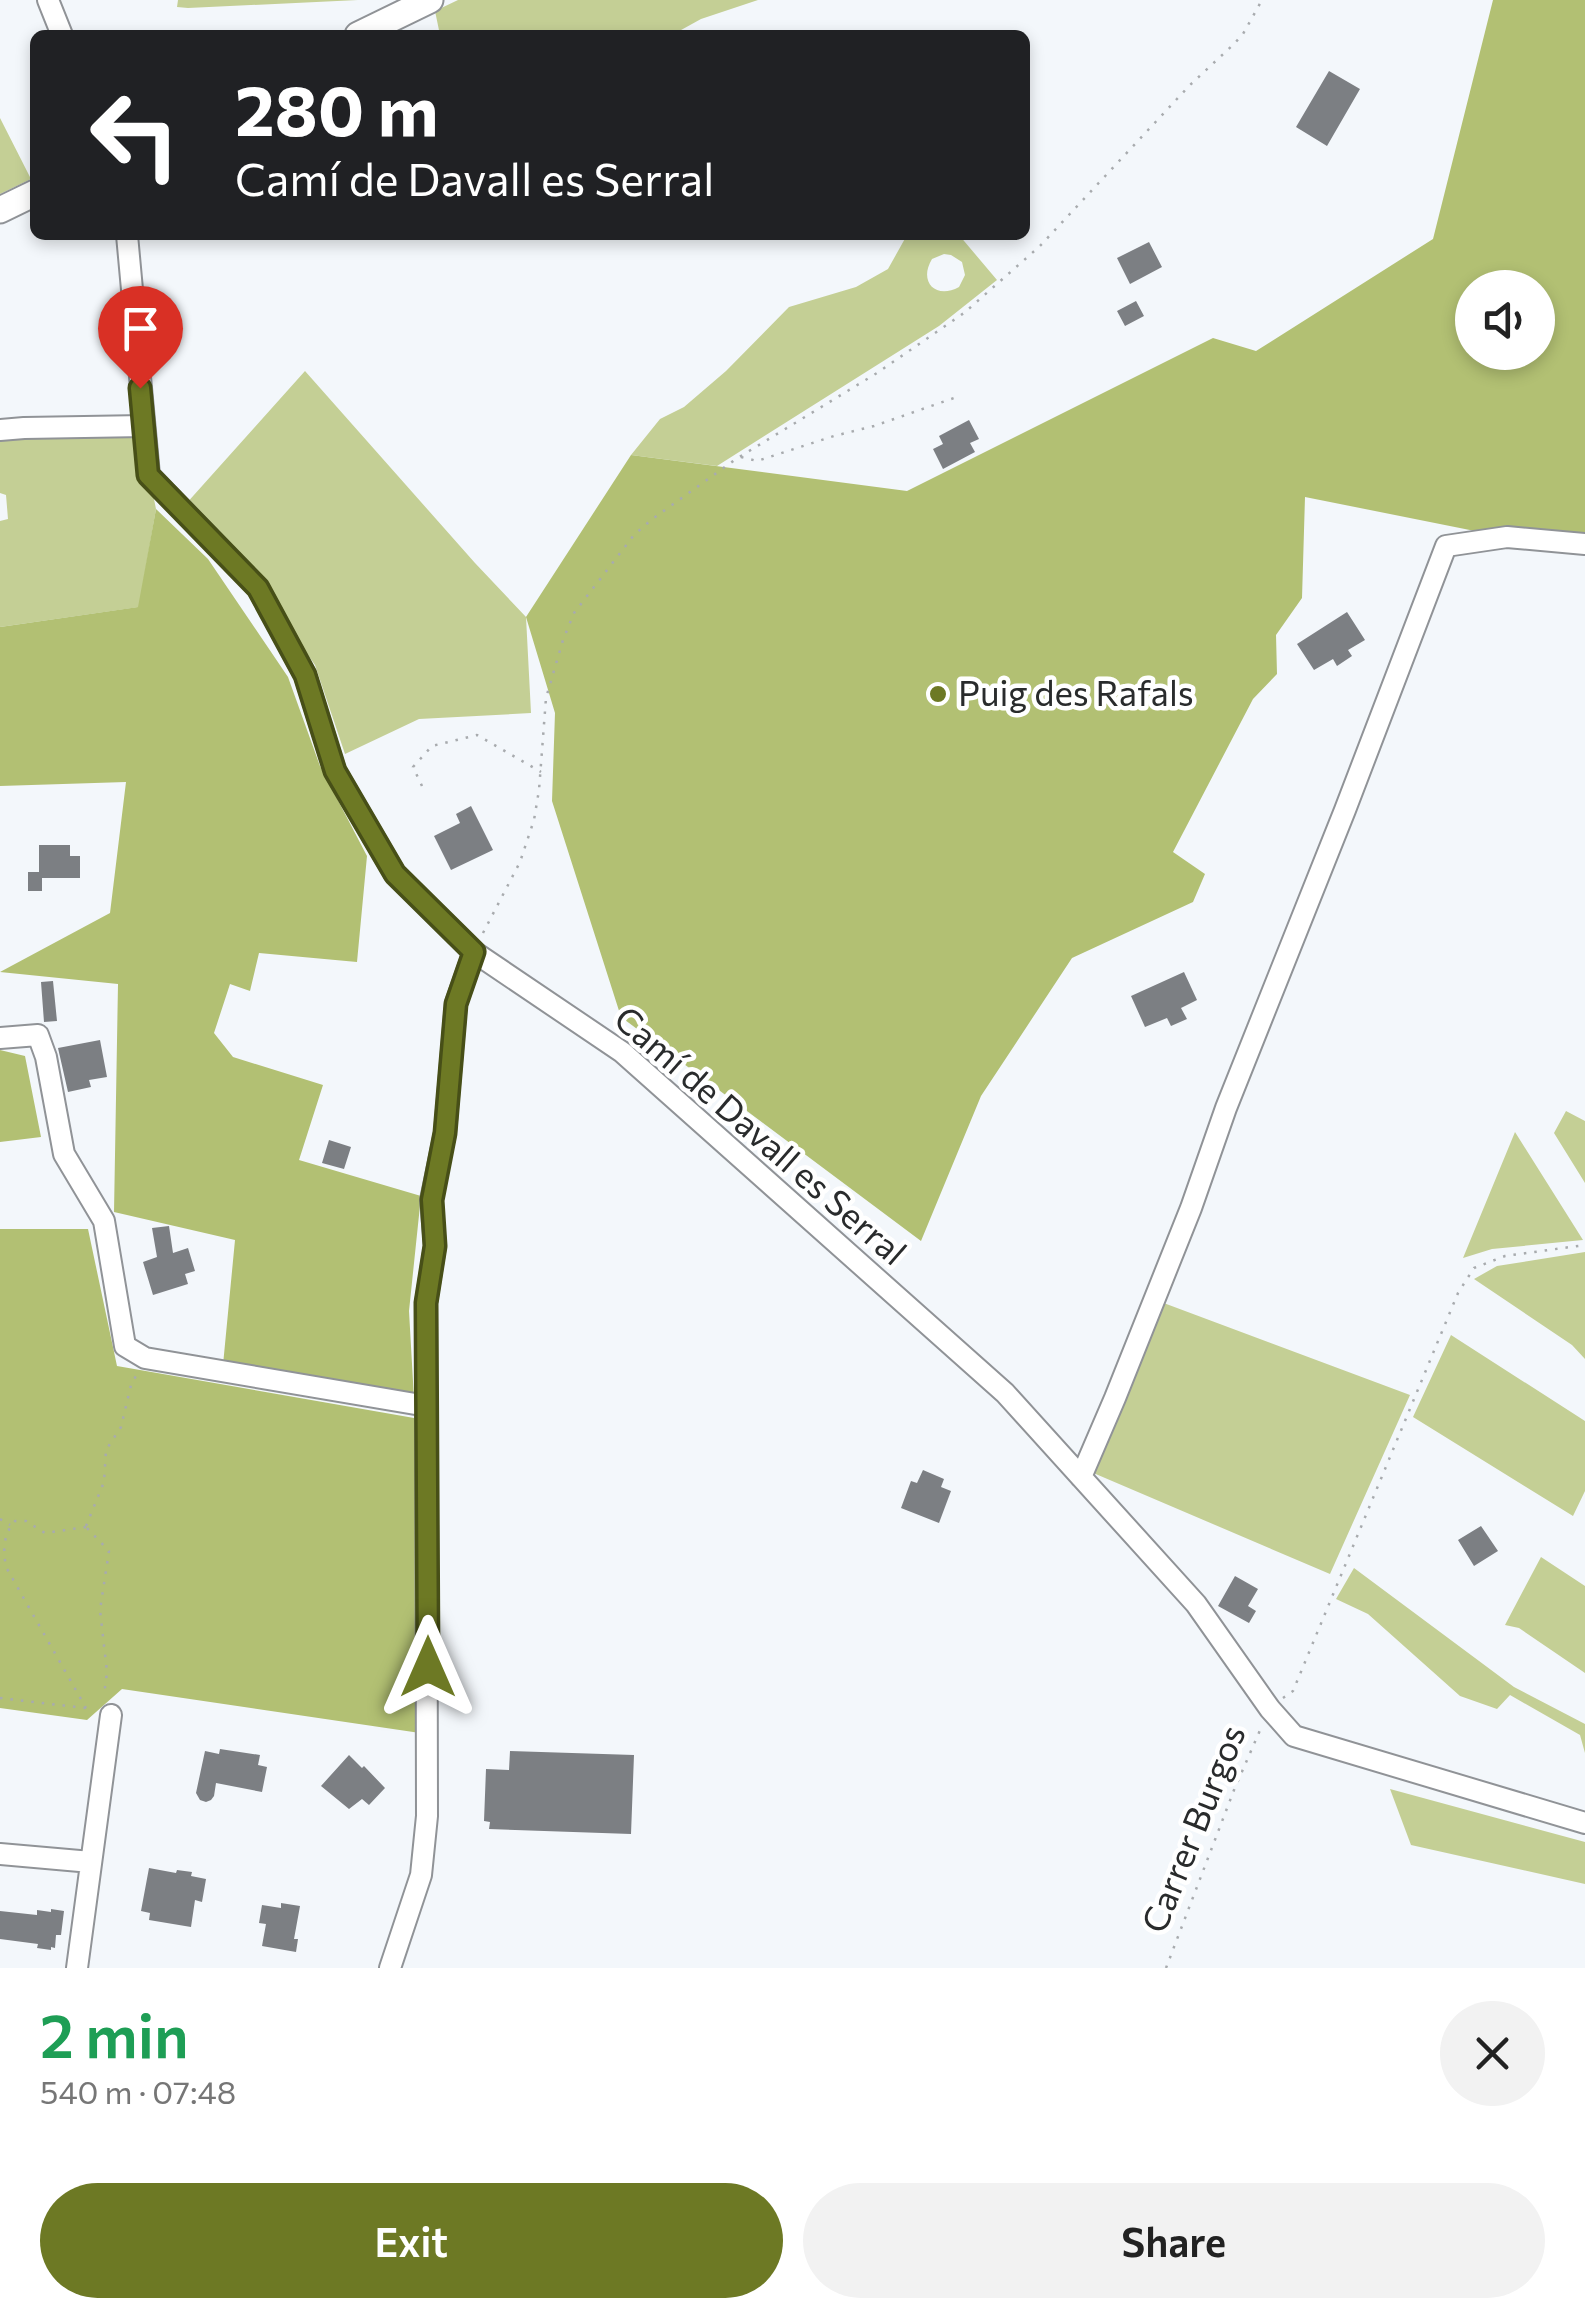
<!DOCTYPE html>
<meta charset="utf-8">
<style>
:root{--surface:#fff;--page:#f2f2f2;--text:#222;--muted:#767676;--accent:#6d7924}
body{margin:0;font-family:Commissioner,sans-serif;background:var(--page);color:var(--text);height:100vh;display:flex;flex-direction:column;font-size:38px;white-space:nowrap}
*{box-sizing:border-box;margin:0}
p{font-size:32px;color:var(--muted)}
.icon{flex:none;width:55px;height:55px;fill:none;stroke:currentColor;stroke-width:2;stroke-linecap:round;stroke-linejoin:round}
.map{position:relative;height:1968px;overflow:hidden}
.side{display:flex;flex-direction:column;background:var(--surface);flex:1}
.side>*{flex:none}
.top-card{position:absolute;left:30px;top:30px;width:1000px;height:210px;border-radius:15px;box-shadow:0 5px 15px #0003;background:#202124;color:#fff;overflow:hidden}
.fabs{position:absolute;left:1455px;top:270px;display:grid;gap:20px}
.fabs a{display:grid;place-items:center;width:100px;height:100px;border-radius:50%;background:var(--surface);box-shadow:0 5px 15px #0003;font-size:50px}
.pin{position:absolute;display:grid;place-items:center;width:85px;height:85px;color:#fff;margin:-102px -42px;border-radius:50% 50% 50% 0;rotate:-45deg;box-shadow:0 0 10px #0007}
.pin .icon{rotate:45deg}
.me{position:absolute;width:110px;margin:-55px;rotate:0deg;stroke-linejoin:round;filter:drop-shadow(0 0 8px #0008)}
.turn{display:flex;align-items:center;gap:35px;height:210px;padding:0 40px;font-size:45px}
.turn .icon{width:130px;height:130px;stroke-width:2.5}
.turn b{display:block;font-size:70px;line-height:85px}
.round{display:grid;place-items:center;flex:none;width:105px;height:105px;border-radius:52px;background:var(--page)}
.summary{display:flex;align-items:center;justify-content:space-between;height:170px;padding:0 40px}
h1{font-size:60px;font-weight:600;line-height:75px;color:#1e9e55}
.primary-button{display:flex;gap:20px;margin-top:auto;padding:20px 40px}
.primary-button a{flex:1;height:115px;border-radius:60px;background:var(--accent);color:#fff;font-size:40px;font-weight:600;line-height:115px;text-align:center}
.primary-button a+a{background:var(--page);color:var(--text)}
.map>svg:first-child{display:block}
.green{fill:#c4cf95;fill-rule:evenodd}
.forest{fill:#b2c073;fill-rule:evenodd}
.building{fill:#7c7f83}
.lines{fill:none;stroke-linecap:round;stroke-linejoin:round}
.minor-casing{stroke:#909397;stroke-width:24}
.major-casing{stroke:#909397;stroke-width:29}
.path{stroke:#a8abae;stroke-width:2.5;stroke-dasharray:2.5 8;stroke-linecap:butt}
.minor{stroke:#fff;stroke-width:20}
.major{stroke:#fff;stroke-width:25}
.route-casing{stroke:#474f17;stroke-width:25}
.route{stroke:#6d7924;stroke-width:18}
.poi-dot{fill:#6d7924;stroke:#fff;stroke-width:4}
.labels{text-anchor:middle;stroke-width:9;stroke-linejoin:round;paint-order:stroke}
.poi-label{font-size:35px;fill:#292b2c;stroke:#fff;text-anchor:start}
.street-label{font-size:35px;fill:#292b2c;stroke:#fff}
</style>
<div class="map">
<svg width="1585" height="1968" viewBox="0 0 1585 1968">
<rect width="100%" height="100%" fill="#f3f7fb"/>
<path class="green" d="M178,0H358L188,8L177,7Z
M458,0H758L701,19L672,35H440L435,11Z
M0,118L31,179L0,194Z
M907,235H959L997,280L939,326L717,466L631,455L660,419L684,407L726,371L789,307L856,287L888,269ZM944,254L951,255L962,262L965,275L959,287C936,300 918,282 932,259Z
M305,371L475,563L526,617L531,713L419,719L345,754L315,665L260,586L185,505Z
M140,430L156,509L139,607L0,627V521L8,519L6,495L0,493V436Z
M1566,1111L1585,1121V1183L1554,1133Z
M1515,1132L1583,1240L1492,1249L1463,1258Z
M1585,1252V1359L1572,1345L1474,1279L1497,1266Z
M1161,1302L1410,1395L1330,1574L1091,1472Z
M1451,1335L1585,1421V1491L1573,1516L1413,1417Z
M1541,1557L1585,1586V1673L1519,1628L1505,1625Z
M1354,1568L1514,1687L1585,1724V1753L1580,1735L1510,1695L1497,1709L1460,1696L1368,1614L1336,1599Z
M1390,1789L1585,1842V1884L1411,1845Z"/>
<path class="forest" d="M1493,0H1585V553L1305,497L1302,598L1276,635L1277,674L1253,699L1173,852L1205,874L1193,902L1072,958L981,1096L921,1241L621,1017L552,801L555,713L526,617L631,455L907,491L1213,338L1256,351L1433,239ZM1472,288H1538V352H1472Z
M156,509L208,559L288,677L320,766L367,856L357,962L259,953L250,991L230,984L214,1033L233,1057L323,1085L299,1160L421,1196L409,1311L414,1399L223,1365L235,1240L114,1212L118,984L0,972L110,913L126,782L0,786V627L138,607Z
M0,1050L25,1056L41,1137L0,1142Z
M0,1229H88L117,1366L414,1418L420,1733L122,1689L87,1720L0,1708Z"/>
<path class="building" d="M1329,71L1360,89L1327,146L1296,127Z
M1149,242L1162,267L1130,284L1117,258Z
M1136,301L1144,316L1125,326L1117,311Z
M969,420L979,439L970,443L975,452L943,469L933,449L943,444L939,436Z
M1347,612L1365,640L1348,650L1352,656L1337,666L1333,659L1314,670L1297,644Z
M471,806L493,850L451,870L434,836L460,823L456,814Z
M39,845H70V856H80V878H42V891H28V872H39Z
M1184,972L1197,1000L1181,1008L1187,1019L1171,1026L1167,1018L1145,1027L1131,996Z
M53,981L57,1021L44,1022L41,982Z
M100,1040L107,1077L89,1080L91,1087L68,1092L58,1048Z
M329,1140L351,1147L344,1169L322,1163Z
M169,1226L173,1253L188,1248L195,1271L185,1274L188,1284L153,1295L143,1262L157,1257L152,1228Z
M923,1470L944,1479L941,1487L951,1491L939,1523L901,1508L911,1481L917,1483Z
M1481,1526L1498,1551L1474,1566L1458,1540Z
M1235,1576L1258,1589L1248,1606L1256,1611L1249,1623L1218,1606Z
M220,1749L260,1755L258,1765L267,1767L262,1792L216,1783L214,1796L211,1800L206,1802L200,1800L196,1793L205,1751L219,1754Z
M510,1751L634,1755L631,1834L489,1829L490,1822L484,1821L486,1769L509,1770Z
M349,1755L362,1768L364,1766L385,1788L369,1805L362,1799L349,1809L321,1786Z
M149,1868L176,1873L177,1870L192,1872L191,1876L206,1879L202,1902L195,1900L191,1927L149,1920L150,1913L141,1911Z
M281,1903L300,1906L294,1939H298L296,1952L262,1946L266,1924L259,1923L262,1905L281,1908Z
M51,1909L64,1911L61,1935H56L55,1948L51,1947V1950L37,1948L38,1944L0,1939V1911L37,1915V1910L51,1912Z"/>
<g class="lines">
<defs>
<path id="minor" d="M48,0L62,35
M127,235L149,475L258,588L305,675L335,771L395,874L474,952L622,1052L1005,1393L1196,1604L1270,1709L1294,1736L1585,1823
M0,430L24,428L144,426
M0,1038L38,1035L46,1057L64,1154L104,1221L125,1346L145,1358L427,1406
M1081,1477L1115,1398L1191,1208L1226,1108L1345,810L1446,546L1507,537L1585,544
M0,1854L91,1862
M77,1968L111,1715
M390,1968L421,1875L427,1816L426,1303L435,1246L431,1200L445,1133L456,1003L474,952"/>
<path id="major" d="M358,35L430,0
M0,210L35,193"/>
</defs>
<use href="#minor" class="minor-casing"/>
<use href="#major" class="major-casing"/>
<path class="path" d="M741,457L757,461L834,436L874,426L954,398
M422,786L413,767L432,746L477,735L541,772
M483,933L520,862L534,820L539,790L546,698L563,640L574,613L634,535L651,520L736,459L877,373L964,313L1040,246L1190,85L1234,44L1243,34L1262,0
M0,1519L10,1525
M86,1526L104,1482L106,1450L121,1427L131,1385L137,1374
M86,1527L45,1533L26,1521H15C3,1535 3,1549 6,1567L86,1708L92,1710
M87,1528L109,1551L100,1610L107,1672L104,1695
M0,1698L85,1708
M1283,1698L1293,1691L1458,1293L1474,1268L1505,1256L1585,1245
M1166,1968L1234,1790L1261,1728"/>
<use href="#minor" class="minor"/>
<use href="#major" class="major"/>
</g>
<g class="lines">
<defs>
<path id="route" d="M140,388L148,475L258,588L305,675L335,771L395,874L474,952L456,1004L445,1133L432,1200L435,1246L426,1303L428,1667"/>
</defs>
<use href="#route" class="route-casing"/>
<use href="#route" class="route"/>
</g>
<circle class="poi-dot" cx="938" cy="694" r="10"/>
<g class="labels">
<g class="poi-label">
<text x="958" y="706">Puig des Rafals</text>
</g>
<g class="street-label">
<text transform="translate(760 1136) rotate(41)" y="12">Camí de Davall es Serral</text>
<text transform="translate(1194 1829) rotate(-68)" y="12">Carrer Burgos</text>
</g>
</g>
</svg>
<div class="fabs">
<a><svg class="icon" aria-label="sound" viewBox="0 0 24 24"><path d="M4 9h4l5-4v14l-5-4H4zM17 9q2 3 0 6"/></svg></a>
</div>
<div class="pin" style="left:140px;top:388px;background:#d93025"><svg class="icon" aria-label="arrive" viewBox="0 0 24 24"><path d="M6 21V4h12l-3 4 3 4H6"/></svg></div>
<svg class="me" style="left:428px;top:1667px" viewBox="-20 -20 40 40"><path d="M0-17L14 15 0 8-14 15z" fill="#6d7924" stroke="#fff" stroke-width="4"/></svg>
<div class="top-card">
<div class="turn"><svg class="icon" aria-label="left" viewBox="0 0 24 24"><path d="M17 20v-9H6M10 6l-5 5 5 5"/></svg><div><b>280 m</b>Camí de Davall es Serral</div></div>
</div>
</div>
<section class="side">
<div class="summary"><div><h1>2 min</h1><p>540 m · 07:48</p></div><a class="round"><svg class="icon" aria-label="close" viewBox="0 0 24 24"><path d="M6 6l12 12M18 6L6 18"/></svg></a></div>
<div class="primary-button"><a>Exit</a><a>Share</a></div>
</section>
